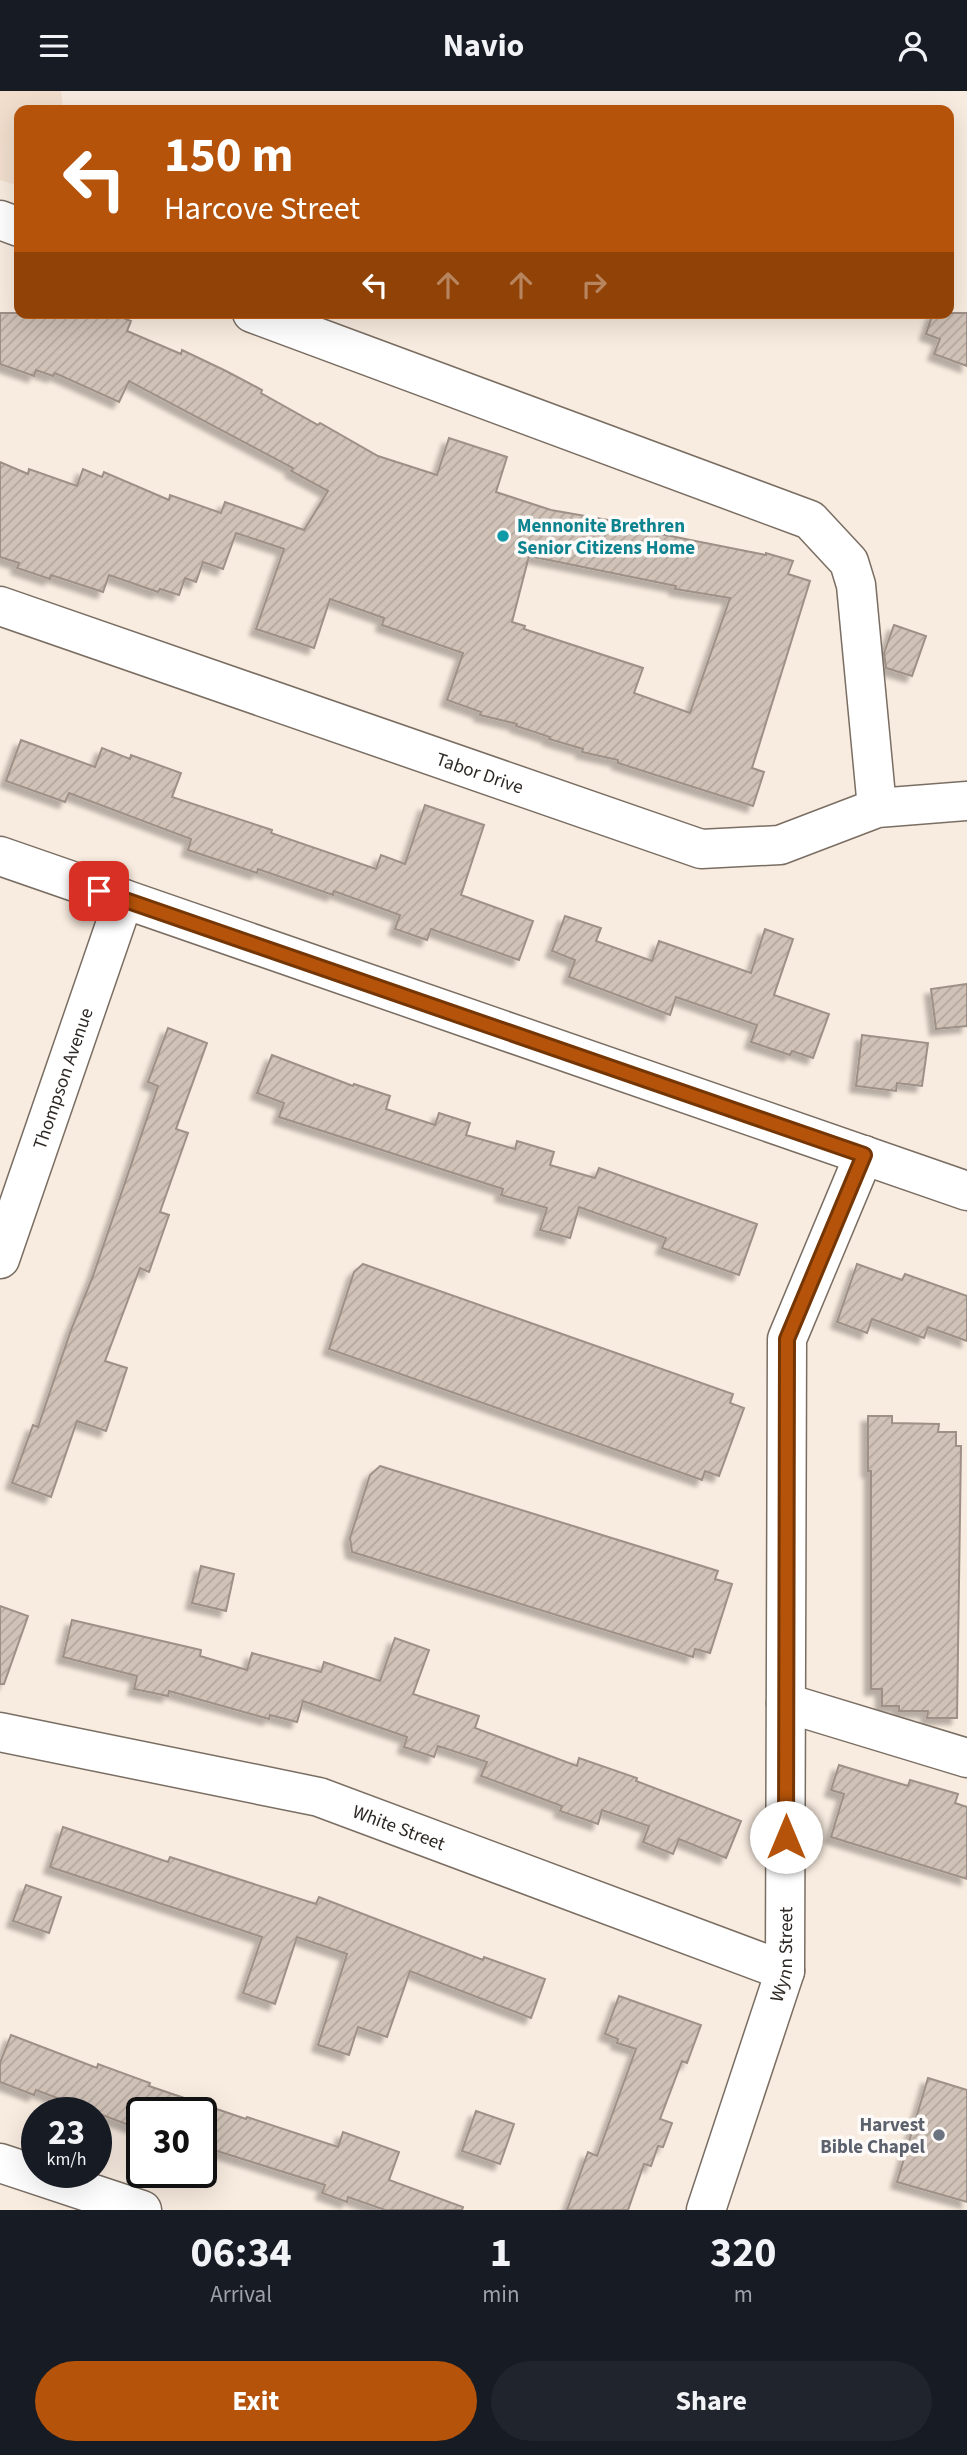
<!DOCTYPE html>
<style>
:root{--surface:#171b24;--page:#20242c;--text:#f1f3f6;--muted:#9ea1a6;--accent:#b45309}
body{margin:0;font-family:"Source Sans 3",sans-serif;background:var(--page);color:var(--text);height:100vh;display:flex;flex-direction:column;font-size:26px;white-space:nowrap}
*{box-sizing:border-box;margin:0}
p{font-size:23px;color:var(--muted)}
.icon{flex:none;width:38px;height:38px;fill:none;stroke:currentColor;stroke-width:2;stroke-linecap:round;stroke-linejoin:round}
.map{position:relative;height:2119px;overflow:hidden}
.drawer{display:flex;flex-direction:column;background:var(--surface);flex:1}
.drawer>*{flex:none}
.guide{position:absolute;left:14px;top:14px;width:940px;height:214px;border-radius:14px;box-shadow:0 7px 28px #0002;background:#b45309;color:#fff;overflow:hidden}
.speed{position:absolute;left:21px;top:2006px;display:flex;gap:14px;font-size:35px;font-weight:700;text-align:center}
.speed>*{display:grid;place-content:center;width:91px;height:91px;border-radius:50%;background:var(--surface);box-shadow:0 7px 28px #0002;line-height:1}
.speed small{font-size:18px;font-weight:400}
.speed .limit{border:4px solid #111;border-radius:10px;background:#fff;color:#111}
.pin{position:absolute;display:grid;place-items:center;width:60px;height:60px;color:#fff;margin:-30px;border-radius:14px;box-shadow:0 4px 10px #0006}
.me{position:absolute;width:77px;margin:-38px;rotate:0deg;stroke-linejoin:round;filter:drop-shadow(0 0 5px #0008)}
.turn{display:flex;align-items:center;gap:24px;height:147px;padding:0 35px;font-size:32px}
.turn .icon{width:91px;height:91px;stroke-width:2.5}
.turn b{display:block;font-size:49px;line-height:60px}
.lanes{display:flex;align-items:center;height:66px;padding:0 35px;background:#0003;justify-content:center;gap:35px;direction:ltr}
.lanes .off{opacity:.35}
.eta{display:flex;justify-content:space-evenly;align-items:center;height:119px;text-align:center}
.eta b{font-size:42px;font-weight:700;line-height:49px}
.action{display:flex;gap:14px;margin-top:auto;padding:14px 35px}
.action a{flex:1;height:80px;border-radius:42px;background:var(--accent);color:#fff;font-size:28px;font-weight:700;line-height:80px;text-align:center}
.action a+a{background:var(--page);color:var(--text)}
header{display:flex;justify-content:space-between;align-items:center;height:91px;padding:0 35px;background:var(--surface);font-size:32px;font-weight:700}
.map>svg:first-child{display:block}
.built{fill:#f1decd}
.building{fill:url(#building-hatch);stroke:#9e9086;stroke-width:2;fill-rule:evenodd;filter:url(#shadow)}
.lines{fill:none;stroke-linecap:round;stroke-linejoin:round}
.minor-casing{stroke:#7a6e63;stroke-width:41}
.minor{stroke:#fff;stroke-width:38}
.route-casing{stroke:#753606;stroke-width:18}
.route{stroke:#b45309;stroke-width:12}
.culture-dot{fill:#0f9aa8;stroke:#fdfaf8;stroke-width:2.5}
.worship-dot{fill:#6b7280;stroke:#fdfaf8;stroke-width:2.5}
.labels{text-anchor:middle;stroke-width:7;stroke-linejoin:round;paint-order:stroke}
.culture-label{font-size:19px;font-weight:bold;fill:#0d838f;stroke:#fdfaf8;text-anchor:start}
.street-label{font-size:19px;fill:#2e2925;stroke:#fdfaf8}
.worship-label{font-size:19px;font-weight:bold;fill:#5b616d;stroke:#fdfaf8;text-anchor:end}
</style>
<header><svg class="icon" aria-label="menu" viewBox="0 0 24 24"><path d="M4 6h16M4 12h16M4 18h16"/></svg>Navio<svg class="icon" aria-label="person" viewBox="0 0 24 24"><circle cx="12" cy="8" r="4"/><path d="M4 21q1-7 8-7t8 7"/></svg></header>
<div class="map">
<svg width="967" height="2119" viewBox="0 0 967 2119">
<defs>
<pattern id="building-hatch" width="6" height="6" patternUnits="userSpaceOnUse" patternTransform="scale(1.75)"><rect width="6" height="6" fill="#d0c2b7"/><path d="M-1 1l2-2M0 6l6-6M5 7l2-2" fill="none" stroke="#b3a79d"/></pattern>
<filter id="shadow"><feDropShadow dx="-6" dy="6" stdDeviation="2" flood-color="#0004"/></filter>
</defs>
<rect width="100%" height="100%" fill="#f8ebdf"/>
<path class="built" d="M0,0H61L63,19H19V95L0,89Z"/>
<path class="building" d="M0,222H111L131,230L127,240L181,263L182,259L226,280L262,299L261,302L318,334L320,332L378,365L437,384L449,347L507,366L496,401L551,419L620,431V435L766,464V462L793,470L788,483L810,490L752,677L764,681L753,715L618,672V669L582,661L583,658L549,648L550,646L516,635L517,633L480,624L481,621L447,609L463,562L382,534L384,527L330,508L314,557L256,538L284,458L236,442L223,478L203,471L196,491L185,487L179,504L160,498L158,501L109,484L103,501L51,484L50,488L17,477L19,472L0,466V371L28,383L29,378L77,395L83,378L102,386L104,381L169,409L170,404L221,422L225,411L304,439L328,400L291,380L293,377L129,290L119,311L55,282L53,285L36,279L34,285L0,273ZM529,465L676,495L675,498L730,507L690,622L634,602L643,577L524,538L525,535L512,531Z
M933,222H967V275L934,263L940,248L926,243Z
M894,534L926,545L912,585L886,577L884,562Z
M21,649L95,676L102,657L130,668L131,664L181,682L172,706L272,739L271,742L376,778L381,764L405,773L425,714L484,734L461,804L533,830L519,869L431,838L427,849L395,838L400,824L334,800L333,804L258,778L257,782L188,759L191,748L69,702L65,711L6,690Z
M565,825L601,837L596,850L652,870L659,850L751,882L765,838L793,848L774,904L829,923L813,967L792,960L790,964L751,951L757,934L676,906L670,924L569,886L575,869L552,860Z
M967,893V935L936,938L931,898Z
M168,937L207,952L176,1038L188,1042L160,1121L169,1124L149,1181L140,1177L105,1270L127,1277L106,1340L77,1330L51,1406L12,1392L33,1334L38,1336L71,1239L93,1185L158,995L148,991Z
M862,944L928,952L922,995L897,992L896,1000L856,995Z
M272,964L353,995L354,993L390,1005L386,1018L435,1034L439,1022L470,1032L466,1044L515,1058L517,1050L554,1061L550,1074L595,1087L599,1077L757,1133L739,1184L662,1157L666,1147L579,1116L570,1147L540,1139L547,1117L501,1104L503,1098L279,1026L284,1012L257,1002Z
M363,1173L733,1303L730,1312L744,1317L719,1385L705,1380L702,1389L329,1258L354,1181Z
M857,1173L902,1189L905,1183L967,1205V1250L928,1236L924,1247L872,1228L867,1242L837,1231Z
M868,1325H892V1332L939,1333L938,1341H956V1355H961L957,1627H927L928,1620H899V1615H882V1598H871V1380H868Z
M380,1375L718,1480L715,1488L732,1493L710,1562L695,1558L693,1566L352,1461L350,1447L370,1384Z
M201,1475L234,1483L226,1520L192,1512Z
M0,1515L28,1525L4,1593H0Z
M72,1529L201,1559L200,1565L247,1579L252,1562L321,1581L324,1571L380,1590L395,1547L429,1559L413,1603L479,1625L475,1637L577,1675L579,1667L637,1687L636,1690L741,1730L726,1767L679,1748L673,1763L643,1751L649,1735L602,1719L598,1733L560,1720L562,1715L481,1685L487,1671L438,1655L434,1666L404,1656L407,1646L303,1610L297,1631L270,1624L269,1628L169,1600L168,1605L134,1598L137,1585L63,1566Z
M839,1674L908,1695L910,1689L958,1703L955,1712L967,1716V1788L831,1746L844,1703L831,1699Z
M63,1736L168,1771L170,1766L316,1813L319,1806L483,1869L484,1866L545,1888L531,1927L410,1880L387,1946L358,1936L349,1964L318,1954L347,1863L297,1846L275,1913L243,1902L262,1846L50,1776Z
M26,1794L61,1806L49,1842L13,1830Z
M619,1905L701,1934L687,1972L682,1970L660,2028L672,2032L663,2056L658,2055L651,2075L644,2073L628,2119H567L588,2061L597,2065L636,1958L617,1952L618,1948L605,1943Z
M11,1944L97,1977L98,1973L150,1992L149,1995L246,2028L247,2026L338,2056L343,2041L399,2061L389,2089L463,2116L462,2119H385L348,2106L347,2111L322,2102L325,2094L201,2055V2021H139L134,2036L36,1999L34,2004L0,1991V1972Z
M928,1987L967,1999V2111L897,2091Z
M476,2020L514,2033L500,2073L462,2060Z"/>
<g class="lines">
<defs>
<g id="minor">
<path d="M0,129L19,136"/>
<path d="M252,222L810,429L849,471L856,494L877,717"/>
<path id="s1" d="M0,515L701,758L780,754L877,717L967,710"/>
<path d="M0,765L967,1100"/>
<path id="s2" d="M0,1168L124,808"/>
<path d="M786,1612L967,1667"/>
<path id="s3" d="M0,1641L319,1706L785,1880"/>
<path d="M0,2072L142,2119"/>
<path id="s4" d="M706,2119L785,1880L787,1248L864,1064"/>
</g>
</defs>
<use href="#minor" class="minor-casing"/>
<use href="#minor" class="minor"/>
</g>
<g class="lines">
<defs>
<path id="route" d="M99,800L864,1064L787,1248L786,1746"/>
</defs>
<use href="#route" class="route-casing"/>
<use href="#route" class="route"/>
</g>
<circle class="culture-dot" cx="503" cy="445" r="7"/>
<circle class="worship-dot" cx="939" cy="2044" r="7"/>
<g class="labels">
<g class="culture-label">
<text x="517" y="441">Mennonite Brethren<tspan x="517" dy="22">Senior Citizens Home</tspan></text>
</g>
<g class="street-label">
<text dy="7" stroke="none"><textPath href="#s1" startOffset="508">Tabor Drive</textPath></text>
<text dy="7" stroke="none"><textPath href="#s2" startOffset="191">Thompson Avenue</textPath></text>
<text dy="7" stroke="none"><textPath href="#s3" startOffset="411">White Street</textPath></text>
<text dy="7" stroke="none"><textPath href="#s4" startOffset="268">Wynn Street</textPath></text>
</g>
<g class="worship-label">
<text x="925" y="2040">Harvest<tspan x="925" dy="22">Bible Chapel</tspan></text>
</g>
</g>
</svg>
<div class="speed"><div>23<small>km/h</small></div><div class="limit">30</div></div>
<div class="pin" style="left:99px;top:800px;background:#d93025"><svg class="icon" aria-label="arrive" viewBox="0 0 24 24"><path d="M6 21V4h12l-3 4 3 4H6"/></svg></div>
<svg class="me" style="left:786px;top:1746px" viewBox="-20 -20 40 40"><circle r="19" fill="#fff"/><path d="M0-13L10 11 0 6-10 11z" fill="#b45309"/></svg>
<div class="guide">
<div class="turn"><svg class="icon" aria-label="left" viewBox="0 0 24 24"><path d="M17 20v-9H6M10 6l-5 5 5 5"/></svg><div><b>150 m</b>Harcove Street</div></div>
<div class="lanes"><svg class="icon" aria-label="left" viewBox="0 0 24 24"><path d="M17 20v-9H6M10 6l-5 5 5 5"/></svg><svg class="icon off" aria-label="ahead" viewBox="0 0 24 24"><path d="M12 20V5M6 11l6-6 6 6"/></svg><svg class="icon off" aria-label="ahead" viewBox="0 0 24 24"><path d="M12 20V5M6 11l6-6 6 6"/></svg><svg class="icon off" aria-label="right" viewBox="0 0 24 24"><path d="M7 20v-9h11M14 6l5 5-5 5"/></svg></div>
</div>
</div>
<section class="drawer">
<div class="eta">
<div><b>06:34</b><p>Arrival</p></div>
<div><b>1</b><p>min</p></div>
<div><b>320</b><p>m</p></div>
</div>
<div class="action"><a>Exit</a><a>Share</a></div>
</section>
